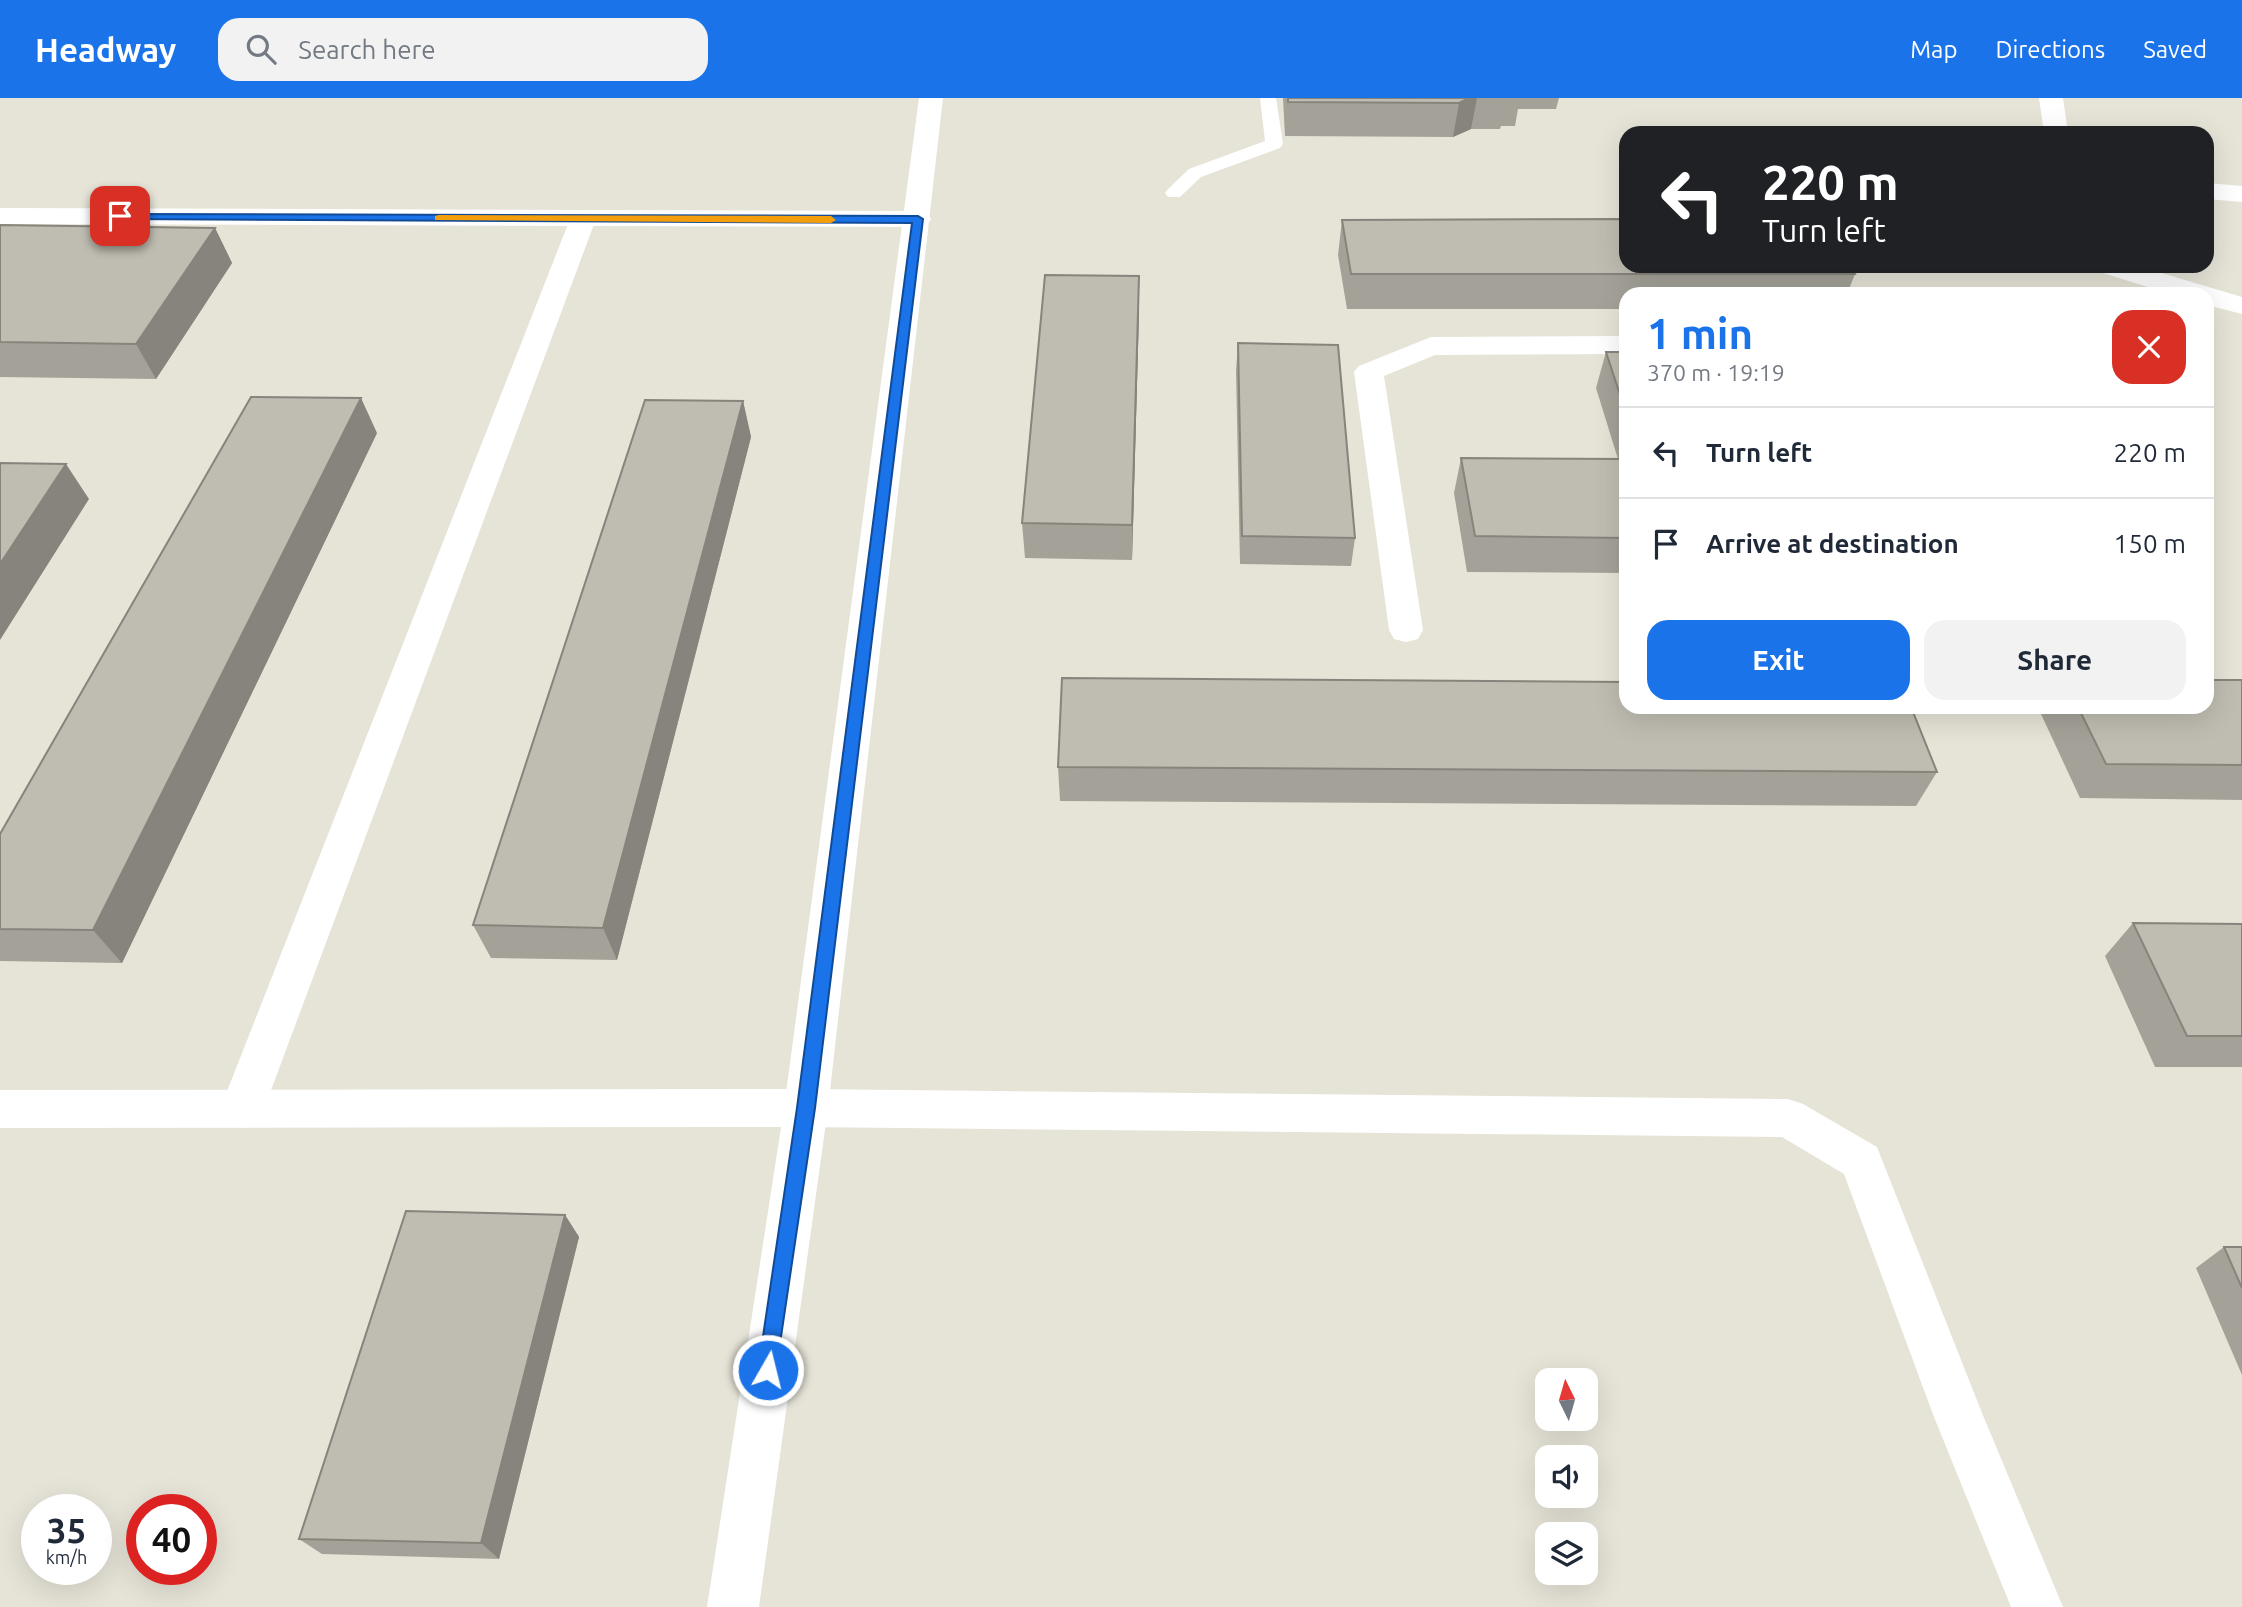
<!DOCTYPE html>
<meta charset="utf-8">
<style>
:root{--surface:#fff;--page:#f2f2f3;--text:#1f2937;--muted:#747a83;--line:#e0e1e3;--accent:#1a73e8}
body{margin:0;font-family:Ubuntu,sans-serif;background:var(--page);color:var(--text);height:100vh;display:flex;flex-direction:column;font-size:26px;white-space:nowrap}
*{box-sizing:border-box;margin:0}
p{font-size:23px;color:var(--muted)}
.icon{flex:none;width:38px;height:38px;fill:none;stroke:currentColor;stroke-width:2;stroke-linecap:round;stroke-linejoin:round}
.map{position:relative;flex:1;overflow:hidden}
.drawer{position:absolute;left:1619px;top:189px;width:595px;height:427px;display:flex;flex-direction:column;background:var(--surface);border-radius:21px;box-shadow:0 7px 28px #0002}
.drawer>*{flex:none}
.hud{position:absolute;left:1619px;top:28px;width:595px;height:147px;border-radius:21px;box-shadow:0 7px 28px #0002;background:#202124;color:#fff;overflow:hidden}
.needle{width:46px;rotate:355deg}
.buttons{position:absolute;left:1535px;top:1270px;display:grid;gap:14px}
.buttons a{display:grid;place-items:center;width:63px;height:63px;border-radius:14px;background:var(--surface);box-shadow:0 7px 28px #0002;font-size:35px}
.speed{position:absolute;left:21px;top:1396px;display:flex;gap:14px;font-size:35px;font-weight:700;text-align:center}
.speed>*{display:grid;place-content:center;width:91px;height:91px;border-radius:50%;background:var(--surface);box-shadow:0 7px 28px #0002;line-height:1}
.speed small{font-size:18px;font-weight:400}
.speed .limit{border:10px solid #d22;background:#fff;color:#111}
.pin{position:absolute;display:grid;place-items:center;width:60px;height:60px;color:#fff;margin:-30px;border-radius:14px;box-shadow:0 4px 10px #0006}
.me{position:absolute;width:77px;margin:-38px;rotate:8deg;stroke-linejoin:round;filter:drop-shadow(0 0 5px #0008)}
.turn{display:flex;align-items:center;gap:24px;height:147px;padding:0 28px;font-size:32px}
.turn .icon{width:91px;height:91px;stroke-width:2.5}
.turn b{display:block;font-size:49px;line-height:60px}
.round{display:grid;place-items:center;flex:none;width:74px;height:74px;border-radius:21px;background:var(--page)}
.summary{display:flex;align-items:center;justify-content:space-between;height:119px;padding:0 28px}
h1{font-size:42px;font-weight:700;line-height:52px;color:var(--accent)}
.button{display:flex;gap:14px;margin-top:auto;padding:14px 28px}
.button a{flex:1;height:80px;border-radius:21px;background:var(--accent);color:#fff;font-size:28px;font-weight:700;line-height:80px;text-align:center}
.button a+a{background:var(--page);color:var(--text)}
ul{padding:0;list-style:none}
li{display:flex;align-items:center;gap:21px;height:91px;padding:0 28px;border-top:2px solid var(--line)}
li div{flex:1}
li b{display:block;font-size:26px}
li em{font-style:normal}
header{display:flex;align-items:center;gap:42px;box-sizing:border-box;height:98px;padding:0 35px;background:var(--accent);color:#fff}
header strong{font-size:33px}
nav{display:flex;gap:38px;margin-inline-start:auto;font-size:24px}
.search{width:490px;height:63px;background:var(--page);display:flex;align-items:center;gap:18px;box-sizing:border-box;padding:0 24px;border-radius:21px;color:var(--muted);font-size:26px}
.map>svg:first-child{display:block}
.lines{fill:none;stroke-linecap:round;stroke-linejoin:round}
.lane{fill:#fff;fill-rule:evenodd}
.street{fill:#fff;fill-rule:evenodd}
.secondary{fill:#fff;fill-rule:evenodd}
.wall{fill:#a4a298}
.shaded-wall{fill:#86847c}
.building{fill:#bfbcb1;stroke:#86847c;stroke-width:2}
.route{fill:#1a73e8;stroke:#114b97;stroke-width:2}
.slow{fill:#f59e0b}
</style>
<header>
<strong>Headway</strong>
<div class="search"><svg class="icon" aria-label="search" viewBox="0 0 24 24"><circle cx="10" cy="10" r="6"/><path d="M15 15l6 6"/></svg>Search here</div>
<nav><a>Map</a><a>Directions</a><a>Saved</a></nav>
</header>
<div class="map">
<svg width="2242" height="1509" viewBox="0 0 2242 1509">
<rect width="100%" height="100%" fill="#e6e3d7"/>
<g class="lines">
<path class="lane" d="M1260,0H1276L1283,46L1280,50L1201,79L1180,99H1168L1165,95L1168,91L1189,71L1265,43Z"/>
<path class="street" d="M2039,0H2063L2068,35H2044Z
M2207,85L2242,88V104L2207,101Z
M0,110L918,113L927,115L931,121L927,127L918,129L0,126Z
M2096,168H2138L2242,199V216L2207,207V196H2170L2100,174Z
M1626,238V256L1435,257L1384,278L1423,532L1418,541L1406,544L1394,541L1389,532L1354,274L1359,268L1431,239Z
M806,991L1788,1001L1803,1006L1877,1049L1982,1315L2063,1509H2011L1934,1319L1844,1076L1782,1039L806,1029L0,1030V992Z"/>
<path class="secondary" d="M919,0H943L828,1010L759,1509H707L784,1010Z
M583,113L592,115L596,121L264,1011L257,1025L242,1030L227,1025L220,1011L570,121L574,115Z"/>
</g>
<path class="wall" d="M1283,0H1559L1556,11H1518L1515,28H1501L1500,31H1471L1453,39L1285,38Z
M1342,122L1855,176L1847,196H1626V211H1347L1338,157Z
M0,127L215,130L232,165L156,281L0,279Z
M1139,214L1132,462L1025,460L1022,425Z
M1238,245L1355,440L1351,468L1240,466L1236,273Z
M1606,254H1626V475L1467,474L1454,395L1461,360L1618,361L1596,290Z
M743,303L751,339L617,862L491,860L473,827Z
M377,335L122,865L0,863V736Z
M2242,582V702L2080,700L2041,616L2045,609H2207Z
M1058,669L1937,674L1916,708L1060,703Z
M2133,825L2242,826V969H2155L2105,858Z
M565,1117L579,1139L499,1461L322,1456L299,1441Z
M2224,1149H2242V1277L2196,1170Z"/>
<path class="shaded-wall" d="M1469,0H1477L1471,31L1453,39L1459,5Z
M215,130L232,165L156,281L136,246Z
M1139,178V214L1132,462V427Z
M361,300L377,335L122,865L93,832Z
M743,303L751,339L617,862L603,830Z
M66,366L89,401L0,542V466Z
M565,1117L579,1139L499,1461L481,1445Z"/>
<path class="building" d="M1288,0H1469L1459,5L1288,4Z
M1626,121V168H1851L1855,176H1351L1342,122Z
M0,127L215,130L136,246L0,244Z
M1045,177L1139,178L1132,427L1022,425Z
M1238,245L1338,247L1355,440L1242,438Z
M1606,254H1626V315Z
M251,299L361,300L93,832L0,831V736Z
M645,302L743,303L603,830L473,827Z
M1461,360L1626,361V440L1475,438Z
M0,365L66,366L0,466Z
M1062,580L1626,584V609H1911L1937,674L1058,669Z
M2207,582H2242V667L2106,666L2078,609H2207Z
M2133,825L2242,826V938H2187Z
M406,1113L565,1117L481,1445L299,1441Z
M2224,1149H2242V1190Z"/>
<path class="route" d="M116,116L918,118L923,121L815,1010L775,1279L768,1282L761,1279L758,1272L797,1010L912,125L120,121L115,118Z"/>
<path class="slow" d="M439,117L831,118L836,122L831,125L435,122V118Z"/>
</svg>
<div class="buttons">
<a><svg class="needle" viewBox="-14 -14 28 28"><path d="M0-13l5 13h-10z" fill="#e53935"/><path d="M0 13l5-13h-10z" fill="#747a83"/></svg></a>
<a><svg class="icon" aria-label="sound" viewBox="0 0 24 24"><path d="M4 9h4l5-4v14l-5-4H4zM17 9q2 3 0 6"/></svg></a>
<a><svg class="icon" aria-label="layers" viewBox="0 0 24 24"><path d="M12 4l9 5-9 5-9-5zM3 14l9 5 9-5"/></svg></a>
</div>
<div class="speed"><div>35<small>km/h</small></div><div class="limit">40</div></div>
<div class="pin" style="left:120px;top:118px;background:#d93025"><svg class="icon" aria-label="arrive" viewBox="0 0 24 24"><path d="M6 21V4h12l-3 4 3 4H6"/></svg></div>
<svg class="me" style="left:768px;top:1272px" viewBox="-20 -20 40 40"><circle r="17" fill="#1a73e8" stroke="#fff" stroke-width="3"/><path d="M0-11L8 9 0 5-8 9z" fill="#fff"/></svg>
<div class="hud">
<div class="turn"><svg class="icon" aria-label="left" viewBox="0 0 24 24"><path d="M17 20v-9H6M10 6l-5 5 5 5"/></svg><div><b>220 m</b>Turn left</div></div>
</div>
<section class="drawer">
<div class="summary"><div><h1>1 min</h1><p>370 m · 19:19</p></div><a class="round" style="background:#d93025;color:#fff"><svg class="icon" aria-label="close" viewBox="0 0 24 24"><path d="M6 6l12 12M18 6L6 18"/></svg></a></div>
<ul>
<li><svg class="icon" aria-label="left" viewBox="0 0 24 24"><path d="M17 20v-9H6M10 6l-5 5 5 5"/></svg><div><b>Turn left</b></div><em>220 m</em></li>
<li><svg class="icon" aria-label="arrive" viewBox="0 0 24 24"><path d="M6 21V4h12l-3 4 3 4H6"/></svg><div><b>Arrive at destination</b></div><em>150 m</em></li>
</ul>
<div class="button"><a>Exit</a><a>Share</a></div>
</section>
</div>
